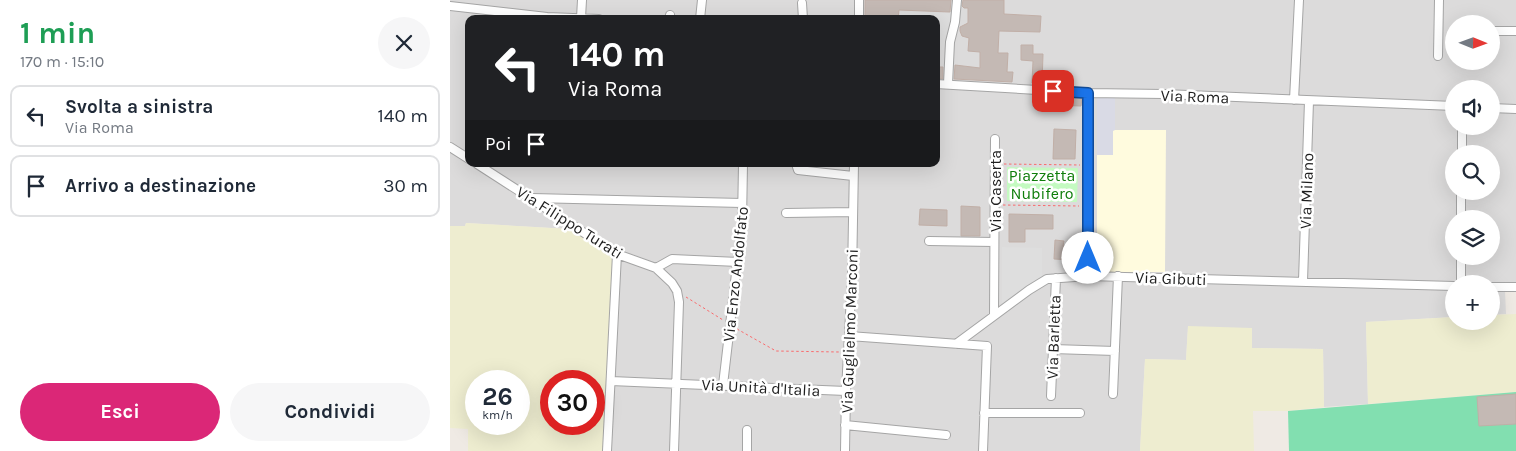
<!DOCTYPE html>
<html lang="it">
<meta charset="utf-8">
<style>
:root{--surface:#fff;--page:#f6f6f7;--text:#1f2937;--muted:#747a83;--line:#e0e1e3;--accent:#db2777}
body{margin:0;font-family:Karla,sans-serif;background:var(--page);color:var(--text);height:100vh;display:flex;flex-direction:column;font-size:19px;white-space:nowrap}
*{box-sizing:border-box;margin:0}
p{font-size:16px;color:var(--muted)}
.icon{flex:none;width:28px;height:28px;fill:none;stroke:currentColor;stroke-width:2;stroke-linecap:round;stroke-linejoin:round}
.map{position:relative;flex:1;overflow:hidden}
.panel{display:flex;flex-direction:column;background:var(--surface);width:450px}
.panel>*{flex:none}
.hud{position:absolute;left:15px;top:15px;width:475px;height:152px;border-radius:10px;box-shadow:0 5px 20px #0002;background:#202124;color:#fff;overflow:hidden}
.needle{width:32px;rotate:91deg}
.buttons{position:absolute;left:995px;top:15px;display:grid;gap:10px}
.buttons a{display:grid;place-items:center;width:55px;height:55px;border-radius:50%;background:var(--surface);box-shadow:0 5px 20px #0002;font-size:25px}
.speed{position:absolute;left:15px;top:370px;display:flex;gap:10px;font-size:25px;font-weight:700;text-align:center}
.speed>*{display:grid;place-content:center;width:65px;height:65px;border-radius:50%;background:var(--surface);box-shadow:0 5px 20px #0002;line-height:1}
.speed small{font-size:12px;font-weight:400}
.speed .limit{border:8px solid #d22;background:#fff;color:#111}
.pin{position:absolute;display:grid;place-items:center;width:42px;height:42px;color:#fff;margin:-21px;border-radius:10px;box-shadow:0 2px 8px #0006}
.me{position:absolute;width:55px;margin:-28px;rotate:0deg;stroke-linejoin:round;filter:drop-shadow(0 0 4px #0008)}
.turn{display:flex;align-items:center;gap:18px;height:105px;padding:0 20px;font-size:22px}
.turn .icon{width:65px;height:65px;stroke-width:2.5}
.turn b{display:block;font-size:35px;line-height:42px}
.then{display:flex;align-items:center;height:48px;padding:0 20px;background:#0003;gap:10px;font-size:19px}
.round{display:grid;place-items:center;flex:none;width:52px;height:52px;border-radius:26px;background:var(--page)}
.overview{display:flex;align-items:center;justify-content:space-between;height:85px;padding:0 20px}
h1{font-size:30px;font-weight:700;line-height:38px;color:#1e9e55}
.button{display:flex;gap:10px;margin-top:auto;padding:10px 20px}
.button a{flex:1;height:58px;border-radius:30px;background:var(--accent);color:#fff;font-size:20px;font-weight:700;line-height:58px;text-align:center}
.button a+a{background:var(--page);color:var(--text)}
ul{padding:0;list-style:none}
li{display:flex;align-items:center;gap:15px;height:62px;margin:0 10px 8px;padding:0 10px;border:2px solid var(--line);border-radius:10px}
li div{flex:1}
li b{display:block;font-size:19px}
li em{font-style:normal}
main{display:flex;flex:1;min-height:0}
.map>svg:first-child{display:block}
.residential{fill:#dcdbdb;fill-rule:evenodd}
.education{fill:#fffbde}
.farmland{fill:#eeedd0;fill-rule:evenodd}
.park{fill:#c4fac1}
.pitch{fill:#82dfb0}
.parking{fill:#dedede}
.plaza{fill:#d9dae5}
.building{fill:#c4b9b4;stroke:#c1afa7}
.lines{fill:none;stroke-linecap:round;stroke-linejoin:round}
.minor-casing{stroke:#a5a5a5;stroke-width:10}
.path{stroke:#fa6b6d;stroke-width:1;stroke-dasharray:2.5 2.5;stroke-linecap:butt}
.minor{stroke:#fff;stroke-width:8}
.route-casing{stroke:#114b97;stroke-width:12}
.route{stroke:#1a73e8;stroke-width:9}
.labels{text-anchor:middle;stroke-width:5;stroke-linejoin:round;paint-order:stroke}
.street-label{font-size:16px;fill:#1e1e1e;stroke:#fff}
.park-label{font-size:16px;fill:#0f7e0b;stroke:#fff}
</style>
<main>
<section class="panel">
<div class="overview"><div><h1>1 min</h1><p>170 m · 15:10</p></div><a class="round"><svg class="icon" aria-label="close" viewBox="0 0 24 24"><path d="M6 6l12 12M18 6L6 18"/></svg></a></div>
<ul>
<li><svg class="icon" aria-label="left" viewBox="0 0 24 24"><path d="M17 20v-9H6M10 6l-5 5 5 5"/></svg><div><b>Svolta a sinistra</b><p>Via Roma</p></div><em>140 m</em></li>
<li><svg class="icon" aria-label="arrive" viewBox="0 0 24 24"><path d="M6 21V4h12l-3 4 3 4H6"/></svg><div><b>Arrivo a destinazione</b></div><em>30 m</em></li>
</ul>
<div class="button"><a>Esci</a><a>Condividi</a></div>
</section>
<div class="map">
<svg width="1066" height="451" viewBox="0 0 1066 451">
<rect width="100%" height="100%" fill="#efeae4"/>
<path class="residential" d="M0,0H1066V292L1055,291L1056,314L1041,315V284H1004V317L916,322L918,404L874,407L873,349L802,348L738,327L736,360L695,359L690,451H154L163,261L119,229L16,223L15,226H0ZM19,19H486V164H19ZM1004,24H1041V61H1004ZM1004,89H1041V126H1004ZM1004,154H1041V191H1004ZM1004,219H1041V256H1004Z"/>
<path class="education" d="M663,130H716L715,272H647V155L663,154Z"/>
<path class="farmland" d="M16,223L119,229L158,253L163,261L154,451H18V429L0,428V226H15ZM26,381H69V424H26ZM101,381H144V424H101Z
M1066,314V392L918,404L916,322L1004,317V321H1041V315Z
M738,326L802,328V348L873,349L874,407L838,411H803L804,451H690L695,359L736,360Z"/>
<path class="park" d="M557,167L628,168L627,202L557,201Z"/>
<path class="pitch" d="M1066,392V451H839L838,411Z"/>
<path class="parking" d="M450,12L502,13L494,50H486V19H450Z
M552,247L592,248V278L552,304Z"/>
<path class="plaza" d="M647,96H665V130L663,131V155H647Z"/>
<path class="building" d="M415,0H501L500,12L449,10L448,19H415Z
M513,0H554V14L591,16L590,32L549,31L548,53H558L557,72H563L562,82L504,79L505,65L530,68V52L518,51L519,38L512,36L510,31V27L518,23V8H514L512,6Z
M571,45H583V54H593L592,84L582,83L583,61L571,60Z
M486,67H493V79L486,78Z
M603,97L632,98L631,106L603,105Z
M604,129L626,130L625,159H603Z
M511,206L530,207V236H511Z
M470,209L497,210V226L469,225Z
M559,214L603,215V229H575V242H559Z
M605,240L614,241L613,246H624L623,260L604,259Z
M1066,394V424L1029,426L1027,397Z"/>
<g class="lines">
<defs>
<path id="minor" d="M352,3L353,19
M0,6L97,17L149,19
M131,18L132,0
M219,19L220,15
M250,19L252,0
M409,19V0
M1041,31H1066
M988,56L989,0
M486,84L638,93L714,94L1004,106
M498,84L500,42L505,22L507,0
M844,100L849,0
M1041,108L1066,109
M0,147L19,159
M1012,154V126
M27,164L167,254L206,268L222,283L227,291L229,302L224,451
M346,164L348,170L403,176
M82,198L292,203
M336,213L403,212
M1011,219V191
M479,241L544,242
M206,268L222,259L288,262
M638,276V93
M853,281L859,101
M1011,284V256
M1041,287H1066
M544,315L545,139
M399,336L537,346L533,451
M506,344L579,290L597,279L638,276L1004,286
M603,349L665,351
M161,381L396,391
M273,385L292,222L293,164
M663,394L668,276
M601,396L606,278
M534,413H630
M395,425L496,435
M157,451L167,254
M297,451V430
M395,451L396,391L402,276L404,164"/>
</defs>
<use href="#minor" class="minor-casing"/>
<path class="path" d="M554,164L630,165
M553,205L629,206
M236,297L273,320
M287,329L326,351L389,352"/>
<use href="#minor" class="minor"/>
</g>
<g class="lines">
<defs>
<path id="route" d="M603,91L638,93V258"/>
</defs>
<use href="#route" class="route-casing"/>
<use href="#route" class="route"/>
</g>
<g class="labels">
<g class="street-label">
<text transform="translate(745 96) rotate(2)" y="6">Via Roma</text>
<text transform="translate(545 191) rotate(-90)" y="6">Via Caserta</text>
<text transform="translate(856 191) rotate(-88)" y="6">Via Milano</text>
<text transform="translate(120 222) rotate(32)" y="6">Via Filippo Turati</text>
<text transform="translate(285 274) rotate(-84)" y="6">Via Enzo Andolfato</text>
<text transform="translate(721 278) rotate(2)" y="6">Via Gibuti</text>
<text transform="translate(399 331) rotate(-88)" y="6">Via Guglielmo Marconi</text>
<text transform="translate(603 337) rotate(-88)" y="6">Via Barletta</text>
<text transform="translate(311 387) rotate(3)" y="6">Via Unità d'Italia</text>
</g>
<g class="park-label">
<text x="592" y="181">Piazzetta<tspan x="592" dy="18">Nubifero</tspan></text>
</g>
</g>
</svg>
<div class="buttons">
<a><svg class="needle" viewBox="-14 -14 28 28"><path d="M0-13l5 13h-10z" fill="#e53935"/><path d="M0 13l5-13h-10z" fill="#747a83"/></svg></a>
<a><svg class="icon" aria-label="sound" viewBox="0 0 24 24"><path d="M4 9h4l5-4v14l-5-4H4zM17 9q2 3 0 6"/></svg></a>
<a><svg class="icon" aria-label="search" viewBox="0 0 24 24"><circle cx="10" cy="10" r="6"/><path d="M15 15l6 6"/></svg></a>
<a><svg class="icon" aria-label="layers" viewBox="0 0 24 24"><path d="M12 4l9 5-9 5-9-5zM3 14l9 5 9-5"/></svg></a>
<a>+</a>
</div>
<div class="speed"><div>26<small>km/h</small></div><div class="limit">30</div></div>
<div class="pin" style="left:603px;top:91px;background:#d93025"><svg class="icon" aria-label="arrive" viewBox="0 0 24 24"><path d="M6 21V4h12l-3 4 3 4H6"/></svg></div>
<svg class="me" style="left:638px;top:258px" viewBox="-20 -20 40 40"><circle r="19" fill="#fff"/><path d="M0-13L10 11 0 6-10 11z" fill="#1a73e8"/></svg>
<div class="hud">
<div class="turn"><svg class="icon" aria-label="left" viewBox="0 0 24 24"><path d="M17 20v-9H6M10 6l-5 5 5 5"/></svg><div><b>140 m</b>Via Roma</div></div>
<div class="then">Poi<svg class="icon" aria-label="arrive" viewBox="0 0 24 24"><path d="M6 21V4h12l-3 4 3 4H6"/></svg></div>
</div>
</div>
</main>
